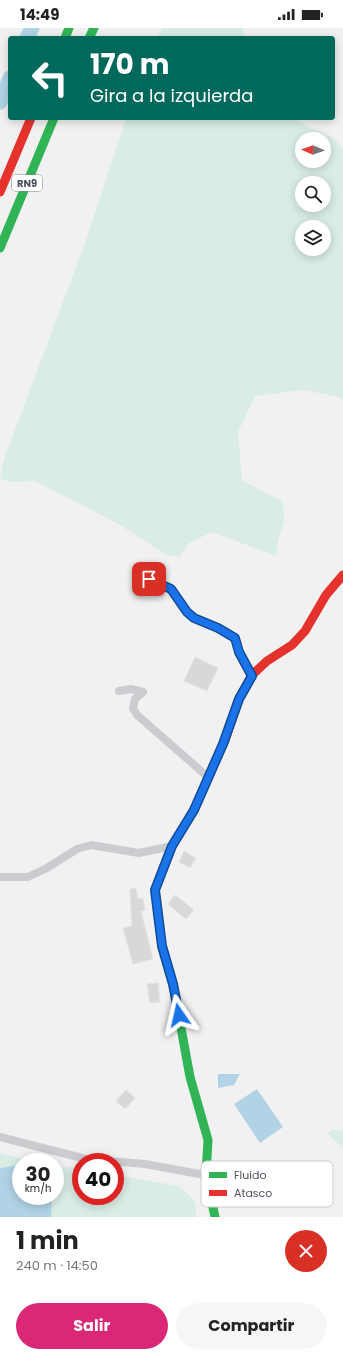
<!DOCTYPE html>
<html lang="es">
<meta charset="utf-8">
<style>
:root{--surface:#fff;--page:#f6f6f6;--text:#222;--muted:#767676;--accent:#db2777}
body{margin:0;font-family:Poppins,sans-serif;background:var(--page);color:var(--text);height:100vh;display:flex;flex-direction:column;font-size:15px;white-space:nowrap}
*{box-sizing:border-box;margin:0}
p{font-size:13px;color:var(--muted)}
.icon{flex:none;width:22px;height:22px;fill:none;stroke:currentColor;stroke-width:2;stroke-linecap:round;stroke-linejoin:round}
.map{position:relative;height:1189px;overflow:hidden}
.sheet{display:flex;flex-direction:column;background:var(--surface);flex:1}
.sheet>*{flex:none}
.guide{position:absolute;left:8px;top:8px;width:327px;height:84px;border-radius:4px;box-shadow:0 2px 10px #0003;background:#00695c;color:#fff;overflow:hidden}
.needle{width:26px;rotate:272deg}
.fabs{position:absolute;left:295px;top:104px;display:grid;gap:8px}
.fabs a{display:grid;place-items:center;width:36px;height:36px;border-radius:50%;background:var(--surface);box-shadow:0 2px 10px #0003;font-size:20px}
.speed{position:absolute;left:12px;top:1125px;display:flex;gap:8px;font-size:20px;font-weight:700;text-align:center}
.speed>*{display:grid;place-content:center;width:52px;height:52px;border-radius:50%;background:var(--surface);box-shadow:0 2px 10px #0003;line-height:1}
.speed small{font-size:10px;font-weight:400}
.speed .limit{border:6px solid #d22;background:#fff;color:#111}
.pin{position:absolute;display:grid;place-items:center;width:34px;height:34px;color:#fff;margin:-17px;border-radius:8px;box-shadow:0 2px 6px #0006}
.me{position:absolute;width:44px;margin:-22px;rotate:349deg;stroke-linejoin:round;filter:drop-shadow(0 0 3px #0008)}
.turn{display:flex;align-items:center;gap:14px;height:84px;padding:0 16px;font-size:18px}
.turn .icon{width:52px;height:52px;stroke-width:2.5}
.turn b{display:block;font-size:28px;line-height:34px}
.round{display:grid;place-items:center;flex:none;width:42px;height:42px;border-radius:21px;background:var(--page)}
.head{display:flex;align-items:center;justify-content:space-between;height:68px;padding:0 16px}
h1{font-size:24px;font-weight:700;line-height:30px}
.button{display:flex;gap:8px;margin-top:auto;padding:8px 16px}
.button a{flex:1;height:46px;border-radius:24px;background:var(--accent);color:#fff;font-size:16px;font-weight:700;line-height:46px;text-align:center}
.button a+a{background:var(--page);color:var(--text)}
.status{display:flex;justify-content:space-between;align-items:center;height:28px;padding:0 20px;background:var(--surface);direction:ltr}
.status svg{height:11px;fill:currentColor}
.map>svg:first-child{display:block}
.green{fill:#d9ede4;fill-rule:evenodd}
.water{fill:#b2d3e6}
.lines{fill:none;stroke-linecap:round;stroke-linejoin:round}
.canal{stroke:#b2d3e6;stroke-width:15}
.building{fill:#d8d8da;stroke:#e3e3e4}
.lane{stroke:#cbcccf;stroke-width:8}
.fast{stroke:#30b455;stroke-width:9}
.jam{stroke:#e5322d;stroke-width:9}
.route-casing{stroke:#114b97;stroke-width:10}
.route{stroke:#1a73e8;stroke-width:7}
.labels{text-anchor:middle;stroke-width:4;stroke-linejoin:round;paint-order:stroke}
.shield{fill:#fff;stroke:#80858c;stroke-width:1}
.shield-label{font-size:10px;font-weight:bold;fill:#4a515b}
.key{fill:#fff;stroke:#c9cbce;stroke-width:1}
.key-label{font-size:11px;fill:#4a515b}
</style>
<div class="status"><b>14:49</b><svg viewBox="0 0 49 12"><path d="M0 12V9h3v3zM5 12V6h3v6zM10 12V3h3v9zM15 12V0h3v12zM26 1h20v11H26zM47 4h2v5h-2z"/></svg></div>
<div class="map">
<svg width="343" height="1189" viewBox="0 0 343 1189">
<rect width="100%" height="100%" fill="#f2f1f1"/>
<path class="green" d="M162,0H243L244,10H157Z
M126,90H292L333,110L343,121V374L340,369L303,362L255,368L238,404L242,452L283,474L284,494L278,513L276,528L212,504L189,515L179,529L165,526L120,497L35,453L12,454L0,451L4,431L85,215ZM302,111H324V133H302ZM302,155H324V177H302ZM302,199H324V221H302Z
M334,1101L343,1103V1120L327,1105Z
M0,1125L36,1134H21V1168H55V1138L81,1141V1168H115V1147L179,1158L193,1171L196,1176V1189H0Z"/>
<path class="water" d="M218,1046H240L234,1057L218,1060Z
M257,1061L283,1099L260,1115L234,1076Z
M13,1138L21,1140V1168H52L51,1189H0V1140Z"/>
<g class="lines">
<path class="canal" d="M27,10L32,0
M0,74L10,50"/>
</g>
<path class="building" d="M195,629L218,640L207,663L184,653Z
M184,823L196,830L190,840L179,834Z
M136,860L138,871L143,870L145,882L141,883L153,931L133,936L123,900L132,898L130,861Z
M175,867L194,882L186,891L169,877V874Z
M158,955L160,974L150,975L147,956Z
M126,1062L135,1070L125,1081L116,1073Z"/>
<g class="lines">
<path class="lane" d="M149,551L171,561L187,584L195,590L218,599L235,610L239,624L251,647
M119,663L131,661L143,664L135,671L133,680L137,687L208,749
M0,849H28L47,840L77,821L91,817L139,825L168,819
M0,1109L86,1131L145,1136L205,1147"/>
<path class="fast" d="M65,10L69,0
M89,10L94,0
M0,220L54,90
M215,1189L206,1147L208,1112L190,1049L173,956L162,918L155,862L172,818L194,782L225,712"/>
<path class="jam" d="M0,164L31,90
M225,712L239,671L252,647L267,633L292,617L305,603L326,567L343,547"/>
</g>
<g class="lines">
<defs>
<path id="route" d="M149,551L171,561L187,584L194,590L218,600L235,610L239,624L252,648L239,671L223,716L194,782L172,818L155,862L162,918L173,956L179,987"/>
</defs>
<use href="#route" class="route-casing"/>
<use href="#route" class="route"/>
</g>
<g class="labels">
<rect class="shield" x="12" y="147" width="30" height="16" rx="3"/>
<g class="shield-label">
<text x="27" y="159">RN9</text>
</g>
</g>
<rect x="201" y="1133" width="132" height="46" rx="6" class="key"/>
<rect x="209" y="1144" width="18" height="6" fill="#30b455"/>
<rect x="209" y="1162" width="18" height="6" fill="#e5322d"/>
<g class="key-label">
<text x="234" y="1151">Fluido</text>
<text x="234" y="1169">Atasco</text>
</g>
</svg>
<div class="fabs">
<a><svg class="needle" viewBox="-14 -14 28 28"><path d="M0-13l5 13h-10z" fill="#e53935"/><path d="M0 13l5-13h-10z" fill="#767676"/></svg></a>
<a><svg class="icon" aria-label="search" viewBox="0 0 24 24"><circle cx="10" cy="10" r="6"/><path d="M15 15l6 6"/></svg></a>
<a><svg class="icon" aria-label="layers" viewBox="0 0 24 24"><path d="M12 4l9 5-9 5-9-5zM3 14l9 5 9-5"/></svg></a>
</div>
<div class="speed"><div>30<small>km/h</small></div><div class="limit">40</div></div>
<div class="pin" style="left:149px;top:551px;background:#d93025"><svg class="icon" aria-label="arrive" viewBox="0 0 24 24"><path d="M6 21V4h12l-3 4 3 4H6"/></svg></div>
<svg class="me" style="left:179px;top:987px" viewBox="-20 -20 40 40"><path d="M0-17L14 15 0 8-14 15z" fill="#1a73e8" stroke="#fff" stroke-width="4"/></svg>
<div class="guide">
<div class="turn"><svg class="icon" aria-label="left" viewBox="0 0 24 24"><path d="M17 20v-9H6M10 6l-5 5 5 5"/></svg><div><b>170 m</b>Gira a la izquierda</div></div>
</div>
</div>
<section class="sheet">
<div class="head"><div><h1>1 min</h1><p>240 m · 14:50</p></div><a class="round" style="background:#d93025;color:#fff"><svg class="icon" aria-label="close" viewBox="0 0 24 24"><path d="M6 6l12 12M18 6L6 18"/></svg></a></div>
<div class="button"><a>Salir</a><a>Compartir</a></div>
</section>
